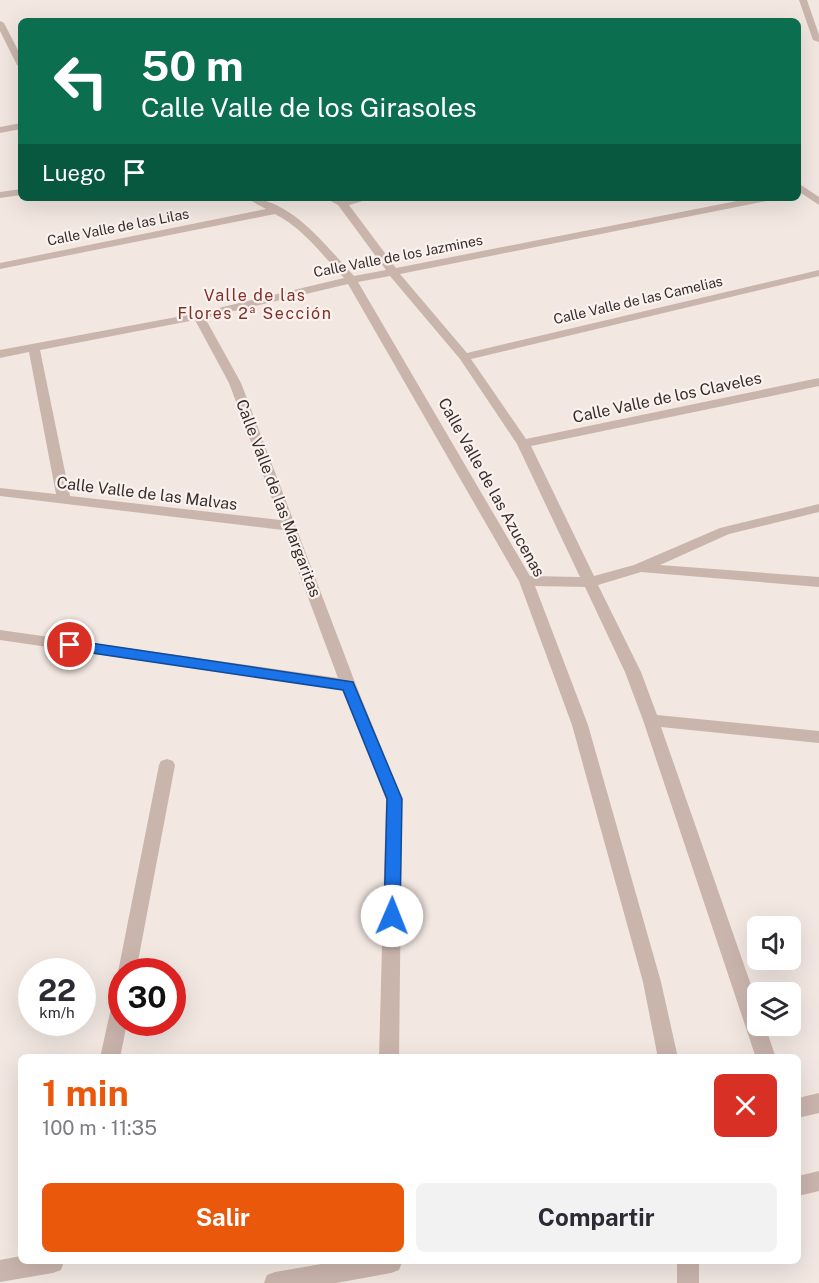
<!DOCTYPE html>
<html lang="es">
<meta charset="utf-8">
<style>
:root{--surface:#fff;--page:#f2f2f3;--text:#2b2b33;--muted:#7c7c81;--accent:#ea580c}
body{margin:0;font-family:"Public Sans",sans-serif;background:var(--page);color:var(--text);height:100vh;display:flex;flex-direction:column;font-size:22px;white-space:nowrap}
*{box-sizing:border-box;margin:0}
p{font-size:20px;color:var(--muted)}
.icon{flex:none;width:33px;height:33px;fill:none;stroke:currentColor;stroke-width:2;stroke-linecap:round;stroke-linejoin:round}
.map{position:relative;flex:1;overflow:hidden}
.panel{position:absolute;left:18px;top:1054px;width:783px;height:210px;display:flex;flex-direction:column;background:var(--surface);border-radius:9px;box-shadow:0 6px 24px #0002}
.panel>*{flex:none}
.banner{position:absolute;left:18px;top:18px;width:783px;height:183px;border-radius:9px;box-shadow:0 6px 24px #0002;background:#0b6e4f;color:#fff;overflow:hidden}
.tools{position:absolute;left:747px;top:916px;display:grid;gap:12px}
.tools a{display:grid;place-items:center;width:54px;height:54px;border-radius:9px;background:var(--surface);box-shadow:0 6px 24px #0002;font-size:30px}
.speed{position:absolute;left:18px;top:958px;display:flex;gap:12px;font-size:30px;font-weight:700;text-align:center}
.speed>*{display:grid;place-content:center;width:78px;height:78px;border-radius:50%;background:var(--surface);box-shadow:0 6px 24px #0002;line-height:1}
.speed small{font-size:15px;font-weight:400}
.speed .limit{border:9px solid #d22;background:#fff;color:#111}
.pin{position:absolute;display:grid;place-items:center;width:51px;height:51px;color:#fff;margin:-26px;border:3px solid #fff;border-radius:50%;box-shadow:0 2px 6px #0007}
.me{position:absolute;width:66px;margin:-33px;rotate:1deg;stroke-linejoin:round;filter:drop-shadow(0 0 4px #0008)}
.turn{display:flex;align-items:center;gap:21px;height:126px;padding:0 24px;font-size:27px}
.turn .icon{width:78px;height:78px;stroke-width:2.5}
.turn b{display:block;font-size:42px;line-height:51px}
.then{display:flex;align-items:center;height:57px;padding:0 24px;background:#0003;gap:12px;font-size:22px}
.round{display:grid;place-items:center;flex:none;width:63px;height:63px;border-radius:9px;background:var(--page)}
.summary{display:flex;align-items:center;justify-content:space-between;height:102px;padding:0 24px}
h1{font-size:36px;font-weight:700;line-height:45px;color:var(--accent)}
.action{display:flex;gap:12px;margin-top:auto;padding:12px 24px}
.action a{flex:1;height:69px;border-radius:9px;background:var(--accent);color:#fff;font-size:24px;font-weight:700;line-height:69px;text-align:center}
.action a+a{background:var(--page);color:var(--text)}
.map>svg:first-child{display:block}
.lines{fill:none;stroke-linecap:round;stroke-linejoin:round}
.lane{fill:#cab5ad;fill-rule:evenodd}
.street{fill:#cab5ad;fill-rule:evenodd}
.route{fill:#1a73e8;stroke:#114b97;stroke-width:1.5}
.labels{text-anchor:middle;stroke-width:4.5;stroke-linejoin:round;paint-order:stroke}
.far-street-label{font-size:14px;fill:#392d2b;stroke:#faf2ee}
.far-quarter-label{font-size:16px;letter-spacing:1.5px;fill:#832e29;stroke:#faf2ee}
.street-label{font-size:16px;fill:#392d2b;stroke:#faf2ee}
</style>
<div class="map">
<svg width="819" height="1283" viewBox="0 0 819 1283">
<rect width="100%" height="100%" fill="#f2e7e1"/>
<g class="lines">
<path class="lane" d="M799,0H807L819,35V42L813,40Z"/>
<path class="street" d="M0,21L4,23L21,56V68L17,65L0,31Z
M21,123V129L0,133V127Z
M798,183L819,197V205L798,191Z
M21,189V195L0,198V192Z
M246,198C291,198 325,245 354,276L386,270L338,205L325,198H373L349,205L396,268L752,198H772L767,201L400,274L467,353L819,270V276L471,359L526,439L819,378V386L531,446L594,576L634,565L720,528L819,504V512L729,534L660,565L819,577V587L641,572L598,585L641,672L657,715L819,731V743L661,727L758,1005V1026H765L776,1058H756L643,720L625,672L585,587L535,586L588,725L661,982L678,1058H658L643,982L572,725L519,581L348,284L205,318L241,383L356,685L402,799L399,1058H379L386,799L342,690L0,640V630L338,678L283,530L0,496V488L56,494L29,352L0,358V350L198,313L344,278C322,255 303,228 275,214L0,269V263L266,209ZM390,276L460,359L517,444L580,577L530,576L358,282ZM195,320L229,383L280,520L70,496L40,350Z
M167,759L173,761L175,765L136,972H122V978L118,972L159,765L161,761Z
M122,991V1023H127L120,1058H100L113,999L115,993Z
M819,1093V1113L798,1118V1098Z
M819,1171V1191L798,1196V1176Z
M21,1256V1262H64L61,1270L53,1273L0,1282V1260Z
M333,1262H402L399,1270L391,1273L336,1283H264L267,1275L275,1272Z
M677,1262H699V1283H677Z"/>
</g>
<path class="route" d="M70,640L353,682L402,799L400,916L398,921L392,923L386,921L384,916L387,799L343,690L65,649L63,645L65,642Z"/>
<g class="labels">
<g class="far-street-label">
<text transform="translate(118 227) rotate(-11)" y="5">Calle Valle de las Lilas</text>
<text transform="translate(398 256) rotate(-11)" y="5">Calle Valle de los Jazmines</text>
<text transform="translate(638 300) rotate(-13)" y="5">Calle Valle de las Camelias</text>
</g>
<g class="far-quarter-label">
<text x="255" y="301">Valle de las<tspan x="255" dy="18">Flores 2ª Sección</tspan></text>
</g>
<g class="street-label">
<text transform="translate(667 397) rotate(-12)" y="6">Calle Valle de los Claveles</text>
<text transform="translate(492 487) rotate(61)" y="6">Calle Valle de las Azucenas</text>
<text transform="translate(147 493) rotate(7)" y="6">Calle Valle de las Malvas</text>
<text transform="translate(279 498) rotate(69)" y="6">Calle Valle de las Margaritas</text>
</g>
</g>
</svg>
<div class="tools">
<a><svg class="icon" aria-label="sound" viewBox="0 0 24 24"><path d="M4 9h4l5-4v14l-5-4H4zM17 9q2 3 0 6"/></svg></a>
<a><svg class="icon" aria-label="layers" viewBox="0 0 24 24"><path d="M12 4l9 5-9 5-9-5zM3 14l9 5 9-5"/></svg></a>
</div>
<div class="speed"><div>22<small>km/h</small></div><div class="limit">30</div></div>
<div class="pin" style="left:70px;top:645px;background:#d93025"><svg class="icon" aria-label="arrive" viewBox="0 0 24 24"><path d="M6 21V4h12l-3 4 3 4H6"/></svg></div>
<svg class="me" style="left:392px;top:916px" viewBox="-20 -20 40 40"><circle r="19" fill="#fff"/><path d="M0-13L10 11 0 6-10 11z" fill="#1a73e8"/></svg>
<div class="banner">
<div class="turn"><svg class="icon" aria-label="left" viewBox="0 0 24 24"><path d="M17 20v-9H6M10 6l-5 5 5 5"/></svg><div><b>50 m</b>Calle Valle de los Girasoles</div></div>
<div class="then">Luego<svg class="icon" aria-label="arrive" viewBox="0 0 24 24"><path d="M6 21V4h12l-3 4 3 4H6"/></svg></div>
</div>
<section class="panel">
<div class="summary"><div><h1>1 min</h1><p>100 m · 11:35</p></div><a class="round" style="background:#d93025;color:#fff"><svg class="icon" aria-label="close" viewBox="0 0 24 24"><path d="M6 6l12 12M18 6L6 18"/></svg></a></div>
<div class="action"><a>Salir</a><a>Compartir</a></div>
</section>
</div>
